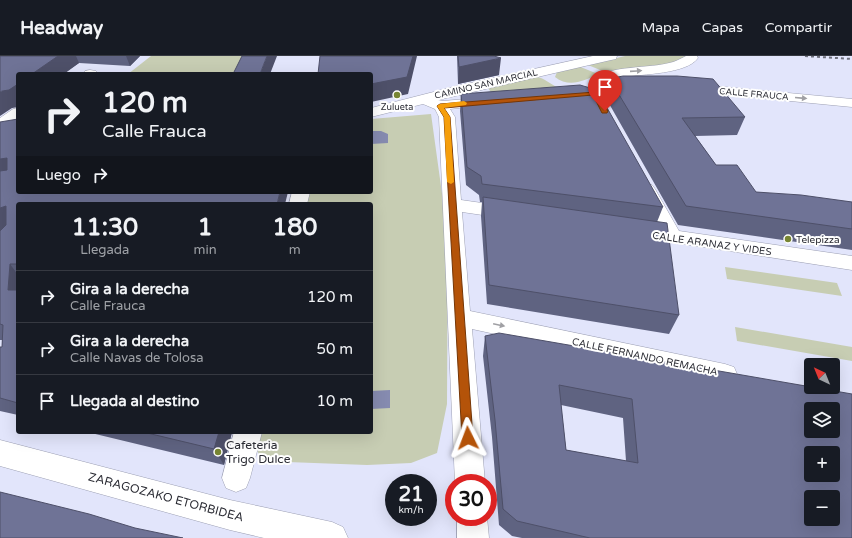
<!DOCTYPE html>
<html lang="es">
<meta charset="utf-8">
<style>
:root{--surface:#171b24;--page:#20242c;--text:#f1f3f6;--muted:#9ea1a6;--line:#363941}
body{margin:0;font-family:"Varela Round",sans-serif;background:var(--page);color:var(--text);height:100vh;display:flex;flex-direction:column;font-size:15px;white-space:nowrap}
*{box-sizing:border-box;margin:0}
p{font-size:13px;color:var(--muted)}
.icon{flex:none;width:22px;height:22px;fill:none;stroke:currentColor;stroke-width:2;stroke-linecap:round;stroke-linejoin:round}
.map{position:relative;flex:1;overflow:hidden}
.drawer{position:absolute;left:16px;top:146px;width:357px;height:232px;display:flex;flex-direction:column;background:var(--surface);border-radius:4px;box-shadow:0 4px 16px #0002}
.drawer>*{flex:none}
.banner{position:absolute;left:16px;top:16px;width:357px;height:122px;border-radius:4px;box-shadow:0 4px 16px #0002;background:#171b24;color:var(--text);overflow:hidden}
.needle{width:26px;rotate:317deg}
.tools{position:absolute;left:804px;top:302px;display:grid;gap:8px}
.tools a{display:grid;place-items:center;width:36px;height:36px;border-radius:4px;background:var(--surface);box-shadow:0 4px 16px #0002;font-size:20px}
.speed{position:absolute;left:385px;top:418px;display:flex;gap:8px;font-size:20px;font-weight:700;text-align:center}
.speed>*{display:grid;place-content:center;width:52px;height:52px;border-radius:50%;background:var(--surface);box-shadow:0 4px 16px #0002;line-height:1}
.speed small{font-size:10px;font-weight:400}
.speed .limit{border:6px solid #d22;background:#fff;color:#111}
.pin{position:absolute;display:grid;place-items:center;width:34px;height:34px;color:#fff;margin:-41px -17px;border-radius:50% 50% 50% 0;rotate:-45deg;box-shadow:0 0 4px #0007}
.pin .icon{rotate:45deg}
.me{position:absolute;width:44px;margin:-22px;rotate:357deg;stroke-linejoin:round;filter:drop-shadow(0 0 3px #0008)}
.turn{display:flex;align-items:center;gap:14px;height:84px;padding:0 20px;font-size:18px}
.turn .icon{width:52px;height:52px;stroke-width:2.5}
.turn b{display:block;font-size:28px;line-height:34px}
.then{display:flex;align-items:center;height:38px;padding:0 20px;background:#0003;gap:8px;font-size:15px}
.eta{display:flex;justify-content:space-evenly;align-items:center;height:68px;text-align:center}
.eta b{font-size:24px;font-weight:700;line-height:28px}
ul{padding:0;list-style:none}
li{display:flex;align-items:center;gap:12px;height:52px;padding:0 20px;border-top:1px solid var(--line)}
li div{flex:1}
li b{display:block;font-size:15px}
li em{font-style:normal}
header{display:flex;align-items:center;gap:24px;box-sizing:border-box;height:56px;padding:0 20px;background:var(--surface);border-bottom:1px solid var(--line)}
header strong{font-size:19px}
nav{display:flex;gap:22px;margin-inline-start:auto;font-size:14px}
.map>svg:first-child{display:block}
.green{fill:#c7cdb3}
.water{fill:#868bb0}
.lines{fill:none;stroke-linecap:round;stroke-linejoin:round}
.minor-casing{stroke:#9da0b4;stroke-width:1}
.major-casing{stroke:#9da0b4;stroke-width:1}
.minor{fill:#fff;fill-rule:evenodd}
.major{fill:#fff;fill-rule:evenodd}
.rail{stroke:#6e707d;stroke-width:2;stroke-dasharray:3 3;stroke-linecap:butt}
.wall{fill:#5f6381;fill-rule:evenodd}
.shaded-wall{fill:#4e5069}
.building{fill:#6f7396;stroke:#4e5069;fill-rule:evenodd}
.oneway{fill:#a0a0a4}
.route{fill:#b45309;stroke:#753606}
.slow{fill:#f59e0b}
.poi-dot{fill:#778533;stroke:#fff;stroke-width:1.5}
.labels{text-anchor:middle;stroke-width:4;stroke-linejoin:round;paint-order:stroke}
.far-street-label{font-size:9px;fill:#2c2d35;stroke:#fff}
.far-poi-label{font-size:9px;fill:#2c2d35;stroke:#fff}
.poi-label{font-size:10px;fill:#2c2d35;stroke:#fff;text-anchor:start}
.street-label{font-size:10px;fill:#2c2d35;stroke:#fff}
.near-poi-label{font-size:12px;fill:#2c2d35;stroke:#fff;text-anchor:start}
.near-street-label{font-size:12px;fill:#2c2d35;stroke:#fff}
</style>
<header>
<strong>Headway</strong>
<nav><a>Mapa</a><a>Capas</a><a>Compartir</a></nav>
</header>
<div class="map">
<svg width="852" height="482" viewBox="0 0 852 482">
<rect width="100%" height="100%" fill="#e2e5fb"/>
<path class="green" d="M151,0H253L245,18H128Z
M625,0H687L664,10L605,16L588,9Z
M578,10L598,18C584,25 569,32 555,21L557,16Z
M537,21C544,22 550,28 557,31L495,42L488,32Z
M431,58L444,152L448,155L447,348L437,397L411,407L367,409L261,405L251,376H371V148H295L298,136H371V63Z
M725,211L837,227L842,240L727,223Z
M735,271L852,291V305L737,285Z"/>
<path class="water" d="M371,75H381L388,78V87L371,88Z
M390,334V352L371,353V335Z"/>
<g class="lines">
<defs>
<path id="minor" d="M593,0H617L616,3L611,4L438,44L443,45L489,41L494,42L496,45L494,48L450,53L455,61L461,144L510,151L517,153L519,157L517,161L510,163L462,156L470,255L725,308L734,311L737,318L734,325L725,328L472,273L485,427H455L439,61L435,53L423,48L371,61V52L457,30Z
M686,0H697L698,2C687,18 642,18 623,21C615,22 608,27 599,25L597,22C606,10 653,12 669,7C675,6 680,3 686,0Z
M90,14L96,15L98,18H83L85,15Z
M621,27L645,28L647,31L645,34C637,36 628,34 620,36C602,39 583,47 564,42L562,39L564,36L595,34Z
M692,28L852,43V51L687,35L685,32L687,29Z
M18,52V63L5,72L0,74V62L13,53Z
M646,128L652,129L655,133L679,175L852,200V214L632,180L629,176L632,172L639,170L658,172L637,133L640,129Z
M292,136H310L307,148H289Z
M234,376H262L250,422L246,432L236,436L226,432L222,422Z
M457,461H487L489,482H457Z"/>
<path id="major" d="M0,384L230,444L332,466L343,471L348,482H264L230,474L0,410Z"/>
</defs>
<use href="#minor" class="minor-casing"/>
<use href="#major" class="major-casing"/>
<use href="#minor" class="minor"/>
<use href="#major" class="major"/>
<path class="rail" d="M805,0L852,3"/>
</g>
<path class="wall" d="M0,0H140L130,10L79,7L12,52Z
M457,0H494L499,19L458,28Z
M612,27L745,61L737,79L695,80L716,109L756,136L852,146V194L678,169L607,44Z
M461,38L663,151L657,166L679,259L669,278L487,248L481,160L482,146H480L479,139L466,129L460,55Z
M0,66L18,148V359L0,355V291H2V284H0Z
M485,280L811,331L852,482H522L512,480L499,469L492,381L483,300ZM561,349L623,362L626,405L566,394Z
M87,376H232L224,409Z"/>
<path class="shaded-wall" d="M58,0H76L79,7L64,18H32Z
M126,0H140L130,10Z
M267,0H277L270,18H260Z
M413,0H417L408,38L371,46V28Z
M501,2L499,19L458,28L459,11Z
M18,28V51L12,52L0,60V36Z
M7,102L18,118L0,124V103Z
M280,136H288L285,148H277Z
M6,150L18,168L0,181V152Z
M10,208L18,219V245L8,234Z
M219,376H232L224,409L214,393Z"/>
<path class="building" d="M0,0H58L32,18H18V28L9,34L2,35L0,36Z
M242,0H267L260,18H233Z
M320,0H413L407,21L371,28V18H318Z
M458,0H494L501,2L459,11Z
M623,20H677L713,23L745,61L682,62L716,109H737L756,136L801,139L852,146V173L686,150L612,27L618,21Z
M580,29L597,34L663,151L482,128L481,120L467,111L461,38Z
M18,63V136H177V137V136H280L277,148H18V208H10L8,234H18V347L0,342V291H2L3,269L0,268V175L6,169V150L0,152V115L7,114V102L0,103V66Z
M483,141L667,167L679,259L489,229Z
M499,277L852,338V482H590L517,465L503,453L495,364L485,280ZM559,329L632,343L638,407L566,394ZM811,353H833V375H811ZM811,397H833V419H811ZM811,441H833V463H811Z
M143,376H219L214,393Z
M0,436L89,458L135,472L183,482H0Z"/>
<defs><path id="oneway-solid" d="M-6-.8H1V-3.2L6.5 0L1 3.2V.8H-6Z"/></defs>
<g class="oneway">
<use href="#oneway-solid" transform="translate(636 15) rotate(-4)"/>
<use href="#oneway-solid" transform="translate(801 42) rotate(5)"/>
<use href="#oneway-solid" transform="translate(499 269) rotate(12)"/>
</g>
<path class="route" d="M595,36L598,38L608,55L607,57H602L593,39L444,52L450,61L473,382L472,385L468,387L464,385L462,382L444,61L437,50L440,48Z"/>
<path class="slow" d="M464,45L467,47L466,49L444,52L450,61L454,126L451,128L447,126L444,61L437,50L440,48Z"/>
<g class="poi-dot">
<circle cx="397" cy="39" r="4"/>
<circle cx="788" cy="183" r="4"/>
<circle cx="218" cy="396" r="4"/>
</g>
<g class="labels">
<g class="far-street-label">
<text transform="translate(486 28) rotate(-13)" y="3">CAMINO SAN MARCIAL</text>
<text transform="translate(754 38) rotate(5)" y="3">CALLE FRAUCA</text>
</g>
<g class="far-poi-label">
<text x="397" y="54">Zulueta</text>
</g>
<g class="poi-label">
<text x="796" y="187">Telepizza</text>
</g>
<g class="street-label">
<text transform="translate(712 187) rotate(8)" y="4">CALLE ARANAZ Y VIDES</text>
<text transform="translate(645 300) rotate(12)" y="4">CALLE FERNANDO REMACHA</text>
</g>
<g class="near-poi-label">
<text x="226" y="393">Cafeteria<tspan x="226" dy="14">Trigo Dulce</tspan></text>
</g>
<g class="near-street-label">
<text transform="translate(166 441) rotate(15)" y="4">ZARAGOZAKO ETORBIDEA</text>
</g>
</g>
</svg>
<div class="tools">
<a><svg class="needle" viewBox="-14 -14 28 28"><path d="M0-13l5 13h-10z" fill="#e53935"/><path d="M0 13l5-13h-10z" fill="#9ea1a6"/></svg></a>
<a><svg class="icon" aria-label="layers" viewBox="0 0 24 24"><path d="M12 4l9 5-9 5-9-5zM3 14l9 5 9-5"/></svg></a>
<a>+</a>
<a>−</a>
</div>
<div class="speed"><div>21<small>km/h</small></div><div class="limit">30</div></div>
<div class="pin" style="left:605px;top:55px;background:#d93025"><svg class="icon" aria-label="arrive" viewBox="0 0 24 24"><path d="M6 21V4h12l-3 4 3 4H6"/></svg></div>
<svg class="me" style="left:468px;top:382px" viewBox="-20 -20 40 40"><path d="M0-17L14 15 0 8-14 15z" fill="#b45309" stroke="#fff" stroke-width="4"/></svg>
<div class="banner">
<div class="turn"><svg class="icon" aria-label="right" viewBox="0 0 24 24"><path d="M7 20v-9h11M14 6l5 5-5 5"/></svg><div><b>120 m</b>Calle Frauca</div></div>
<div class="then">Luego<svg class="icon" aria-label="right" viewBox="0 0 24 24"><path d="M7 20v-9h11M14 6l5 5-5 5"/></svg></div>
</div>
<section class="drawer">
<div class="eta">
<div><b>11:30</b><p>Llegada</p></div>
<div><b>1</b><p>min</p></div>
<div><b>180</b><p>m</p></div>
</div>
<ul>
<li><svg class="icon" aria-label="right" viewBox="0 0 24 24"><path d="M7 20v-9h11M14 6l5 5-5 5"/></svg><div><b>Gira a la derecha</b><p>Calle Frauca</p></div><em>120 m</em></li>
<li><svg class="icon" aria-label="right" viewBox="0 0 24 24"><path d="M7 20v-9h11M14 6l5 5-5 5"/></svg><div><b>Gira a la derecha</b><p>Calle Navas de Tolosa</p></div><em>50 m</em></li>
<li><svg class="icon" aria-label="arrive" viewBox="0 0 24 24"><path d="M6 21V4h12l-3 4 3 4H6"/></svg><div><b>Llegada al destino</b></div><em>10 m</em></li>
</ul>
</section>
</div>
